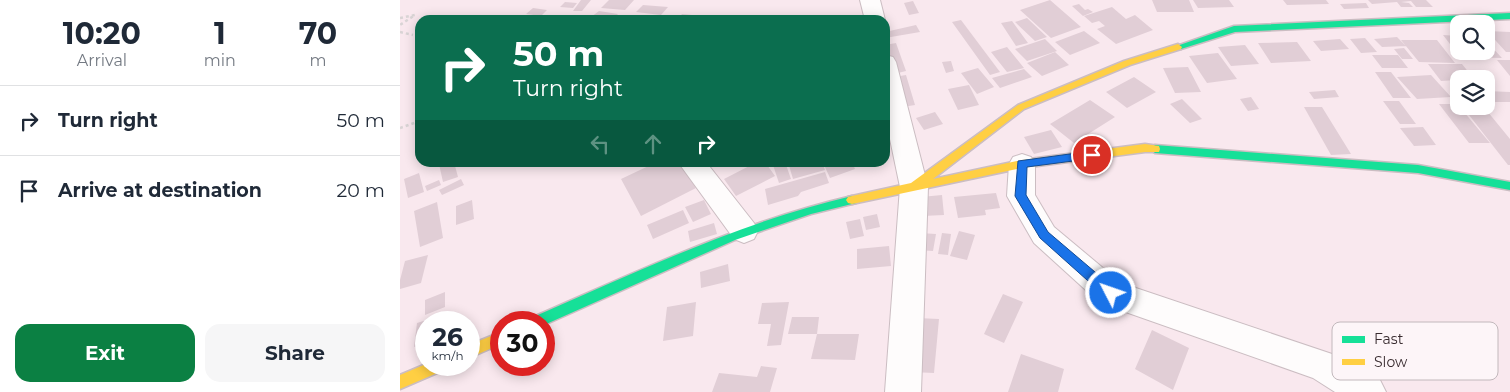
<!DOCTYPE html>
<style>
:root{--surface:#fff;--page:#f6f6f7;--text:#1f2937;--muted:#747a83;--line:#e0e1e3;--accent:#0b8043}
body{margin:0;font-family:Montserrat,sans-serif;background:var(--page);color:var(--text);height:100vh;display:flex;flex-direction:column;font-size:19px;white-space:nowrap}
*{box-sizing:border-box;margin:0}
p{font-size:16px;color:var(--muted)}
.icon{flex:none;width:28px;height:28px;fill:none;stroke:currentColor;stroke-width:2;stroke-linecap:round;stroke-linejoin:round}
.map{position:relative;flex:1;overflow:hidden}
.drawer{display:flex;flex-direction:column;background:var(--surface);width:400px}
.drawer>*{flex:none}
.hud{position:absolute;left:15px;top:15px;width:475px;height:152px;border-radius:15px;box-shadow:0 2px 12px #0003;background:#0b6e4f;color:#fff;overflow:hidden}
.fabs{position:absolute;left:1050px;top:15px;display:grid;gap:10px}
.fabs a{display:grid;place-items:center;width:45px;height:45px;border-radius:10px;background:var(--surface);box-shadow:0 2px 12px #0003;font-size:25px}
.speed{position:absolute;left:15px;top:311px;display:flex;gap:10px;font-size:25px;font-weight:700;text-align:center}
.speed>*{display:grid;place-content:center;width:65px;height:65px;border-radius:50%;background:var(--surface);box-shadow:0 2px 12px #0003;line-height:1}
.speed small{font-size:12px;font-weight:400}
.speed .limit{border:8px solid #d22;background:#fff;color:#111}
.pin{position:absolute;display:grid;place-items:center;width:42px;height:42px;color:#fff;margin:-21px;border:2px solid #fff;border-radius:50%;box-shadow:0 1px 5px #0007}
.me{position:absolute;width:55px;margin:-28px;rotate:311deg;stroke-linejoin:round;filter:drop-shadow(0 0 4px #0008)}
.turn{display:flex;align-items:center;gap:18px;height:105px;padding:0 15px;font-size:22px}
.turn .icon{width:65px;height:65px;stroke-width:2.5}
.turn b{display:block;font-size:35px;line-height:42px}
.lanes{display:flex;align-items:center;height:48px;padding:0 15px;background:#0003;justify-content:center;gap:25px;direction:ltr}
.lanes .off{opacity:.35}
.eta{display:flex;justify-content:space-evenly;align-items:center;height:85px;text-align:center}
.eta b{font-size:30px;font-weight:700;line-height:35px}
.cta{display:flex;gap:10px;margin-top:auto;padding:10px 15px}
.cta a{flex:1;height:58px;border-radius:15px;background:var(--accent);color:#fff;font-size:20px;font-weight:700;line-height:58px;text-align:center}
.cta a+a{background:var(--page);color:var(--text)}
ul{padding:0;list-style:none}
li{display:flex;align-items:center;gap:15px;height:70px;padding:0 15px;border-top:1px solid var(--line)}
li div{flex:1}
li b{display:block;font-size:19px}
li em{font-style:normal}
main{display:flex;flex:1;min-height:0}
.map>svg:first-child{display:block}
.building{fill:#e1ced6}
.lines{fill:none;stroke-linecap:round;stroke-linejoin:round}
.street-casing{stroke:#cbbdc2;stroke-width:2}
.fast-casing{stroke:#cbbdc2;stroke-width:3}
.slow-casing{stroke:#cbbdc2;stroke-width:3}
.path{stroke:#d9d4d5;stroke-width:2.5;stroke-dasharray:3 3;stroke-linecap:butt}
.street{fill:#fefcfc;fill-rule:evenodd}
.fast{fill:#16e098;fill-rule:evenodd}
.slow{fill:#ffcf43;fill-rule:evenodd}
.route{fill:#1a73e8;stroke:#114b97}
.key{fill:#fdf5f8;stroke:#c2b8bc;stroke-width:1}
.key-label{font-size:14px;fill:#382b2f}
</style>
<main>
<section class="drawer">
<div class="eta">
<div><b>10:20</b><p>Arrival</p></div>
<div><b>1</b><p>min</p></div>
<div><b>70</b><p>m</p></div>
</div>
<ul>
<li><svg class="icon" aria-label="right" viewBox="0 0 24 24"><path d="M7 20v-9h11M14 6l5 5-5 5"/></svg><div><b>Turn right</b></div><em>50 m</em></li>
<li><svg class="icon" aria-label="arrive" viewBox="0 0 24 24"><path d="M6 21V4h12l-3 4 3 4H6"/></svg><div><b>Arrive at destination</b></div><em>20 m</em></li>
</ul>
<div class="cta"><a>Exit</a><a>Share</a></div>
</section>
<div class="map">
<svg width="1110" height="392" viewBox="0 0 1110 392">
<rect width="100%" height="100%" fill="#f9e8ee"/>
<path class="building" d="M181,0H191L182,11H173Z
M209,0H234L225,10L201,8Z
M650,0L681,27L651,38L620,10Z
M752,0H789L794,12H757Z
M793,0H829L834,7L798,8Z
M883,0H926L929,4L887,5Z
M968,0H1026L1033,7H1016L1011,1L1001,2L1009,3L1013,7H1001L997,2L972,4Z
M513,1L519,13L509,15L504,3Z
M165,2L177,3L173,8L160,7Z
M966,3L969,8L944,9L940,4Z
M679,4L685,10L688,9L693,12L683,16L672,6Z
M243,5L268,7L261,15L236,12Z
M712,7L726,19L735,15L753,30L716,44L697,29L705,26L699,21L692,23L684,16Z
M133,8L147,10L141,16L126,14Z
M199,11L218,14L212,20L191,17Z
M282,14L302,16L301,18L312,20H277Z
M627,18L647,37L635,41L615,22Z
M561,20L600,72L590,75L552,22Z
M612,21L628,43L616,46L601,23Z
M516,25L520,32L485,38V32Z
M684,31L700,43L670,55L655,42Z
M1087,31L1110,32V52H1106Z
M1043,35L1059,36V51H1086V41L1102,58L1060,57Z
M997,37L1006,46L982,47L974,39Z
M965,38L977,52L961,53L950,39Z
M645,39L657,51L627,61L615,49Z
M940,39L949,49L921,51L913,41Z
M1001,40H1037L1055,63L1019,62Z
M897,42L911,61L871,63L858,43Z
M496,43L506,71L494,74L485,45Z
M845,45L859,64L831,66L818,47Z
M607,47L624,68L607,72L591,52Z
M1004,48L1013,59H1002L994,49Z
M655,52L669,65L642,76L627,63Z
M818,53L837,79L807,83L789,56Z
M972,55H998L1008,68H982Z
M1097,60H1110V76Z
M551,61L554,71L546,73L542,62Z
M1028,64H1062L1074,79L1041,81Z
M788,67L801,92L775,93L763,68Z
M578,68L594,87L577,94L561,73Z
M624,69L632,77L600,88L592,78Z
M975,72H991L1011,98H993Z
M506,75L515,105L496,108L488,78Z
M1031,75L1051,97L1017,99L997,77Z
M734,77L756,92L727,108L706,92Z
M569,85L579,105L558,110L548,89Z
M935,90L939,97L914,99L909,92Z
M1086,91L1110,92V102H1086Z
M851,97L859,109L848,111L840,99Z
M782,99L802,119L790,123L770,104Z
M690,100L715,117L674,143L650,124Z
M983,101H999L1016,124H1000Z
M1039,104H1059V106L1090,143H1069Z
M1062,106H1083L1110,139V165H1108Z
M904,107H922L951,154L931,155Z
M535,112L543,124L524,130L516,118Z
M1023,127L1036,145L1014,146L1000,128Z
M651,130L662,147L634,154L624,137Z
M43,162H54L58,177L43,182L39,164Z
M257,162H279L296,188L241,216L221,179Z
M357,162H365L375,176L336,196L324,179Z
M385,162L391,179L379,183L373,165Z
M388,162H422L425,170L393,179Z
M437,162H452L455,169L430,178L425,167Z
M425,172L429,183L401,192L398,196L368,205L365,189Z
M19,173L24,192L8,198L4,179Z
M61,179L64,185L42,195L39,190Z
M39,180L41,185L27,191L25,186Z
M596,193L600,208L585,210L586,215L558,218L554,197Z
M542,195L544,215L522,216L521,197Z
M72,200L74,219L56,225V206Z
M304,200L311,214L293,222L285,207Z
M37,202L43,238L20,247L14,211Z
M283,210L289,223L253,239L247,225Z
M477,214L480,227L466,230L463,217Z
M460,219L464,236L450,239L446,222Z
M314,223L317,234L290,242L288,231Z
M559,231L575,235L567,260L550,256Z
M520,233L536,234L533,251L516,250Z
M542,233L551,234L548,255L538,254Z
M489,246L491,266L457,269V249Z
M28,255L21,283L0,289V280L5,261Z
M328,264L330,281L301,288L300,272Z
M45,292V307L25,315V300Z
M603,294L623,302L604,343L584,334Z
M296,302L293,336L263,341L267,307Z
M389,302L381,345L367,346L371,324H358L362,303Z
M36,317V322H26V343L14,347L17,323Z
M392,317H419L417,334H459L455,360L411,359L417,334H388Z
M517,318L539,319L534,373L511,372Z
M752,330L789,348L773,390L735,369Z
M621,354L664,369L658,392H608Z
M361,366L377,368L370,392H312L319,373L357,377Z"/>
<g class="lines">
<defs>
<path id="street" d="M460,0H480L485,20V21L465,20Z
M485,55L493,57L496,62L528,187L521,392H485L500,187L485,115Z
M622,154L631,157L635,164V195L654,227L721,283L935,355L980,380L986,392H935L913,378L700,303L634,243L607,196L609,164L613,157Z
M278,162H306L354,223L358,231L354,239L344,243L334,239Z"/>
<path id="fast" d="M1110,13V19L835,32L781,49H775L774,47L834,26Z
M755,145L1018,165L1110,182V190L1018,173L755,153L750,149Z
M452,196L456,197L458,200L456,203L411,214L335,240L144,325V322H129L131,318C237,272 340,222 452,196Z"/>
<path id="slow" d="M778,44L782,47L781,49L730,65L624,109L533,179L622,160L745,144L759,146L760,149L759,152H745L622,168L452,204L448,203L446,200L448,197L452,196L511,183L618,105L724,61Z
M101,332V344L69,358V345Z
M26,364L46,365L44,370L0,389V375Z"/>
</defs>
<use href="#street" class="street-casing"/>
<use href="#fast" class="fast-casing"/>
<use href="#slow" class="slow-casing"/>
<path class="path" d="M0,18L15,15L0,25
M0,32L13,35
M0,128L20,121"/>
<use href="#street" class="street"/>
<use href="#fast" class="fast"/>
<use href="#slow" class="slow"/>
</g>
<path class="route" d="M692,151L696,152L698,155L696,158L627,167L626,195L648,232L715,289L717,293L715,297L711,299L706,297L640,238L615,196L618,161Z"/>
<rect x="932" y="322" width="166" height="58" rx="8" class="key"/>
<rect x="942" y="336" width="23" height="7" fill="#16e098"/>
<rect x="942" y="359" width="23" height="6" fill="#ffcf43"/>
<g class="key-label">
<text x="974" y="344">Fast</text>
<text x="974" y="367">Slow</text>
</g>
</svg>
<div class="fabs">
<a><svg class="icon" aria-label="search" viewBox="0 0 24 24"><circle cx="10" cy="10" r="6"/><path d="M15 15l6 6"/></svg></a>
<a><svg class="icon" aria-label="layers" viewBox="0 0 24 24"><path d="M12 4l9 5-9 5-9-5zM3 14l9 5 9-5"/></svg></a>
</div>
<div class="speed"><div>26<small>km/h</small></div><div class="limit">30</div></div>
<div class="pin" style="left:692px;top:155px;background:#d93025"><svg class="icon" aria-label="arrive" viewBox="0 0 24 24"><path d="M6 21V4h12l-3 4 3 4H6"/></svg></div>
<svg class="me" style="left:711px;top:293px" viewBox="-20 -20 40 40"><circle r="17" fill="#1a73e8" stroke="#fff" stroke-width="3"/><path d="M0-11L8 9 0 5-8 9z" fill="#fff"/></svg>
<div class="hud">
<div class="turn"><svg class="icon" aria-label="right" viewBox="0 0 24 24"><path d="M7 20v-9h11M14 6l5 5-5 5"/></svg><div><b>50 m</b>Turn right</div></div>
<div class="lanes"><svg class="icon off" aria-label="left" viewBox="0 0 24 24"><path d="M17 20v-9H6M10 6l-5 5 5 5"/></svg><svg class="icon off" aria-label="ahead" viewBox="0 0 24 24"><path d="M12 20V5M6 11l6-6 6 6"/></svg><svg class="icon" aria-label="right" viewBox="0 0 24 24"><path d="M7 20v-9h11M14 6l5 5-5 5"/></svg></div>
</div>
</div>
</main>
